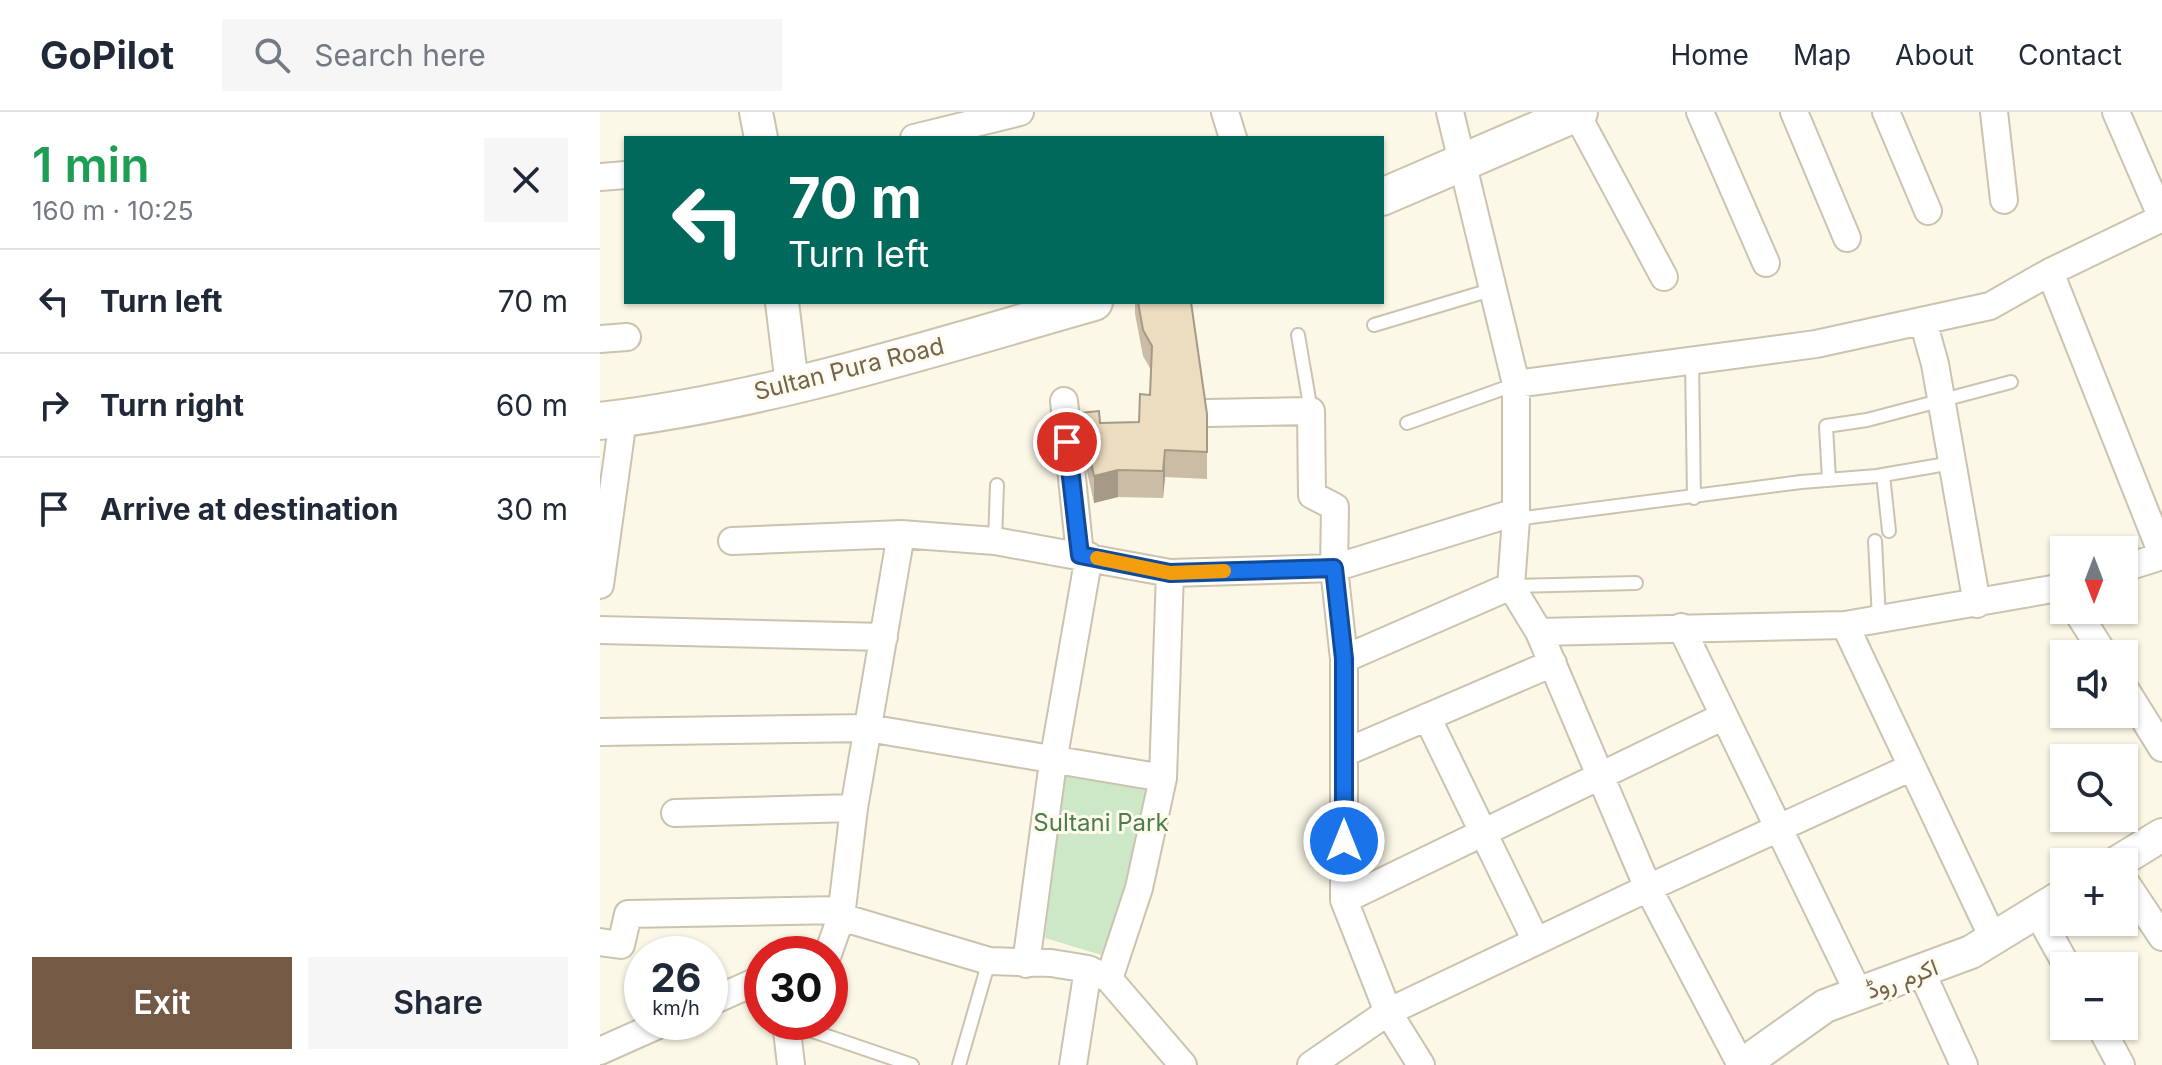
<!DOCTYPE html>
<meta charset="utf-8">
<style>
:root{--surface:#fff;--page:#f6f6f7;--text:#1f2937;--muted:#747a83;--line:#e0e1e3;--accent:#745945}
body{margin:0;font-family:Inter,Vazirmatn,sans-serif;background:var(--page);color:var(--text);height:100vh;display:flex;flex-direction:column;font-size:30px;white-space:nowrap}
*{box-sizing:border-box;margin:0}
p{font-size:26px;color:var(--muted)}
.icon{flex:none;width:44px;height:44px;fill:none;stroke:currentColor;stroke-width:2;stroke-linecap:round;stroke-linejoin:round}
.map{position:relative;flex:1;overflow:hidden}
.drawer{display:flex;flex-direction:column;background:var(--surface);width:600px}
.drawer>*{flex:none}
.banner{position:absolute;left:24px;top:24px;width:760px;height:168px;border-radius:0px;box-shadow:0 2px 6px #0004;background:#00695c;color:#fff;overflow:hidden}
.needle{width:52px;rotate:180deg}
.controls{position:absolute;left:1450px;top:424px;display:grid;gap:16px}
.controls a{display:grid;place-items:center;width:88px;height:88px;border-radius:0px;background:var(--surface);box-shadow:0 2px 6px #0004;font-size:40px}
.speed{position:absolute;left:24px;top:824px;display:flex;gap:16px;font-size:40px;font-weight:700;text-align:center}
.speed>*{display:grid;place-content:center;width:104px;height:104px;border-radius:50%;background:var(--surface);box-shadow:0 2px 6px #0004;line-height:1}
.speed small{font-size:20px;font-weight:400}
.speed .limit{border:12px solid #d22;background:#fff;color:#111}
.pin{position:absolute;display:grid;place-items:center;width:68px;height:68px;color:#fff;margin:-34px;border:4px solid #fff;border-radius:50%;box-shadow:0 2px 8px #0007}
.me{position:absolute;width:88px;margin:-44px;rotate:0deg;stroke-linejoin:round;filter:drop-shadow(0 0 6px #0008)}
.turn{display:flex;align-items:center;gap:28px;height:168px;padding:0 32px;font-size:36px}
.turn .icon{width:104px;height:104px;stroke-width:2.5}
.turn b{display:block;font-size:56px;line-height:68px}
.round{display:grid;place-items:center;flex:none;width:84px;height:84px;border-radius:0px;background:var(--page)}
.summary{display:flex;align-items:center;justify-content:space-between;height:136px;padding:0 32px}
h1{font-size:48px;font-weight:600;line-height:60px;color:#1e9e55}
.action{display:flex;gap:16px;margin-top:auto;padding:16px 32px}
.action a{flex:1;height:92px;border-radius:0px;background:var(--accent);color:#fff;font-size:32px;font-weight:600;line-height:92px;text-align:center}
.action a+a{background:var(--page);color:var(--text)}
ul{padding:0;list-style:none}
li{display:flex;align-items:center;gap:24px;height:104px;padding:0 32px;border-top:2px solid var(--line)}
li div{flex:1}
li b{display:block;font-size:30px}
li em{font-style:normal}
header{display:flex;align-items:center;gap:48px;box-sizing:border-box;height:112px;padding:0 40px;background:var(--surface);border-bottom:2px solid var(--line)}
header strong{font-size:38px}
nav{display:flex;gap:44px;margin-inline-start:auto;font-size:28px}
.search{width:560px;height:72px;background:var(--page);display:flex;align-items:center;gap:20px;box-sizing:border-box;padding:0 28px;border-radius:0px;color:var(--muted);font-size:30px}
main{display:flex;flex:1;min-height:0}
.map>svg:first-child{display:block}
.green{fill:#cde8c7}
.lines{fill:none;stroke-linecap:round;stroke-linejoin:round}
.service-casing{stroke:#ccc3af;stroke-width:16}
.minor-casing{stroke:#ccc3af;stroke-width:30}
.tertiary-casing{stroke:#ccc3af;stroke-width:36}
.secondary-casing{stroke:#cec3ad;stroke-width:40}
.service{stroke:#fff;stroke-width:12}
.minor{stroke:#fff;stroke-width:26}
.tertiary{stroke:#fff;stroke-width:32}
.secondary{stroke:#fff;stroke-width:36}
.wall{fill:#cbbda5}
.shaded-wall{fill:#a59a86}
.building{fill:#ecdcc0;stroke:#a59a86;stroke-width:2}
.route-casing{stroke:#114b97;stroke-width:20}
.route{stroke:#1a73e8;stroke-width:14}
.slow{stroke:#f59e0b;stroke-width:14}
.labels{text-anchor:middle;stroke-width:6;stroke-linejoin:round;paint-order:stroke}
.street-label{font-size:24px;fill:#73644e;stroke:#fefbee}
.park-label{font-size:24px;fill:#4d7d4a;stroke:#fefbee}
</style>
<header>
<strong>GoPilot</strong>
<div class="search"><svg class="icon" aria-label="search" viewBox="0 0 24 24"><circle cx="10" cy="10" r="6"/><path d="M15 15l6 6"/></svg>Search here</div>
<nav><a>Home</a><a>Map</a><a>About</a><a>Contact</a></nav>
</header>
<main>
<section class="drawer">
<div class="summary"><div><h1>1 min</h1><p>160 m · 10:25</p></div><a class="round"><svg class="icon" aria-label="close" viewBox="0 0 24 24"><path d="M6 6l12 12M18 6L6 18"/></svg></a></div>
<ul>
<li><svg class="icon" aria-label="left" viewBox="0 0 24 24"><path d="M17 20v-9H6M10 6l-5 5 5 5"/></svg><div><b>Turn left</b></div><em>70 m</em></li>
<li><svg class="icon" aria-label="right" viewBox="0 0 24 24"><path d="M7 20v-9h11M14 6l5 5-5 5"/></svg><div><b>Turn right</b></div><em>60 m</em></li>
<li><svg class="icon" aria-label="arrive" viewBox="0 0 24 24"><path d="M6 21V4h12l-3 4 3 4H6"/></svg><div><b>Arrive at destination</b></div><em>30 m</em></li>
</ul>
<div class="action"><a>Exit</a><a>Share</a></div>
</section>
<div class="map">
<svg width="1562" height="953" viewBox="0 0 1562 953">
<rect width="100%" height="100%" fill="#fbf8e8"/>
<path class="green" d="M463,661L555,676L511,846L445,826Z"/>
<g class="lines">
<defs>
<path id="service" d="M774,213L894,177
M698,223L711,299
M1092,247L1094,386
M807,311L916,272
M1283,363L1289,419
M1229,368L1226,314L1267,308L1411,270
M916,407L1201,370L1277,364L1352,351
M395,429L397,373
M1275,429L1279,507
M911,474L1036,471
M186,910L312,953
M359,953L389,849"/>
<path id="minor" d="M625,0L633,26
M850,0L916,272V407L911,474L939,520
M1100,0L1166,151
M1194,0L1247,126
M1286,0L1328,99
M1394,0L1404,88
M1516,0L1562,106
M976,1L1064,165
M314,26L420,0
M0,65L26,63
M1450,160L1562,442
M1323,209L1335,252L1377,492
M0,227L27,225
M916,272L1216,232L1390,194L1450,160L1562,106
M464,289L480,443
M607,301L711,299L712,383L735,395L734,456L744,547V788L788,900L821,953
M132,429L301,422L395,429L570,461L734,456L916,400
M1524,456L1562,444
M0,473L23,307
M1476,498L1504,542
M1245,513L1393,826
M1081,515L1259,882
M0,518L284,525
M744,547L911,474
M1524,575L1562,636
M827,605L936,829
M0,620L268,616L563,666
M744,641L953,551
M75,701L254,696
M1524,768L1562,825
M744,788L1124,604
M1437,800L1467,854
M241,805L389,849L451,851L488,857L509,867L583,953
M0,830L21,833L28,802L241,798
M228,842L241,805L254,696L301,422
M426,852L453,650L489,444
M1322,861L1364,953
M509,867L539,776L563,666L570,461
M110,890L162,867
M186,910L191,953
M1500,914L1521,953
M0,939L65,910
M473,953L488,857
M711,953L788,900L1048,776L1312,655
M1141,953L1048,776L939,520L1245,513L1464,475"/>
<path id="tertiary" d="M156,0L161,26
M182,190L192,273
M1518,750L1562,723
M1142,953L1225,894L1371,840L1464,783"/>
<path id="secondary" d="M782,85L979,0
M0,309C169,289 332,236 494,190"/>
</defs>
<use href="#service" class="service-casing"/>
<use href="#minor" class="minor-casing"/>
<use href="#tertiary" class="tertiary-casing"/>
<use href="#secondary" class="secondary-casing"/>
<use href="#service" class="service"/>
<use href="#minor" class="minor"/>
<use href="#tertiary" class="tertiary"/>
<use href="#secondary" class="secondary"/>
</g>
<path class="wall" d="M535,190H591L607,302V367L565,365L563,386L518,385L494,391L480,328V301L500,311L539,310L550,283L551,258L543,244L535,202Z"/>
<path class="shaded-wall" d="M565,338V365L563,386V359Z
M518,358V385L494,391V364Z"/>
<path class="building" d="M538,190H591L607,302V340L565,338L563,359L518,358L494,364L480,301L499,299L500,311L539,310L540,282L550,283L552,234L543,218Z"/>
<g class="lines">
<defs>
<path id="route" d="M467,330L480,443L570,461L734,456L744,547V729"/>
</defs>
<use href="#route" class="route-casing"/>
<use href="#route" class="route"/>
<path class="slow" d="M497,446L570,461L624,459"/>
</g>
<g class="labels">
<g class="street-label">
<text transform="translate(249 257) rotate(-14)" y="8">Sultan Pura Road</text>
<text transform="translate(1302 867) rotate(-20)" y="8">اکرم روڈ</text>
</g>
<g class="park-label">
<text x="501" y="719">Sultani Park</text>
</g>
</g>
</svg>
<div class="controls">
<a><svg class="needle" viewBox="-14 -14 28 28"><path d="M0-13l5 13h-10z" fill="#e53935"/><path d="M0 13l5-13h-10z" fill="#747a83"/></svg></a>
<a><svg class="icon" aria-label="sound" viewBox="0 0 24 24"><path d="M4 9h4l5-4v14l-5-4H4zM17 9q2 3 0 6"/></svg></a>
<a><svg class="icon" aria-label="search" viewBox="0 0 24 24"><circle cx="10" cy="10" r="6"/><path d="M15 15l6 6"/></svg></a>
<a>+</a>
<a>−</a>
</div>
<div class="speed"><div>26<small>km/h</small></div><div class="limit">30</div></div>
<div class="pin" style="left:467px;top:330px;background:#d93025"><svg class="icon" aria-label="arrive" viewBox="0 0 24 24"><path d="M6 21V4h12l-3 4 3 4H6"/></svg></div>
<svg class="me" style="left:744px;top:729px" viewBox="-20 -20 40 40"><circle r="17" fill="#1a73e8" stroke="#fff" stroke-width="3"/><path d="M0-11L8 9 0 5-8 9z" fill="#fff"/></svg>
<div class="banner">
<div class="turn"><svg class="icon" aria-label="left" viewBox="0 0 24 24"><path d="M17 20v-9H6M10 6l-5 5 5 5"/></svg><div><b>70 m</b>Turn left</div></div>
</div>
</div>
</main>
